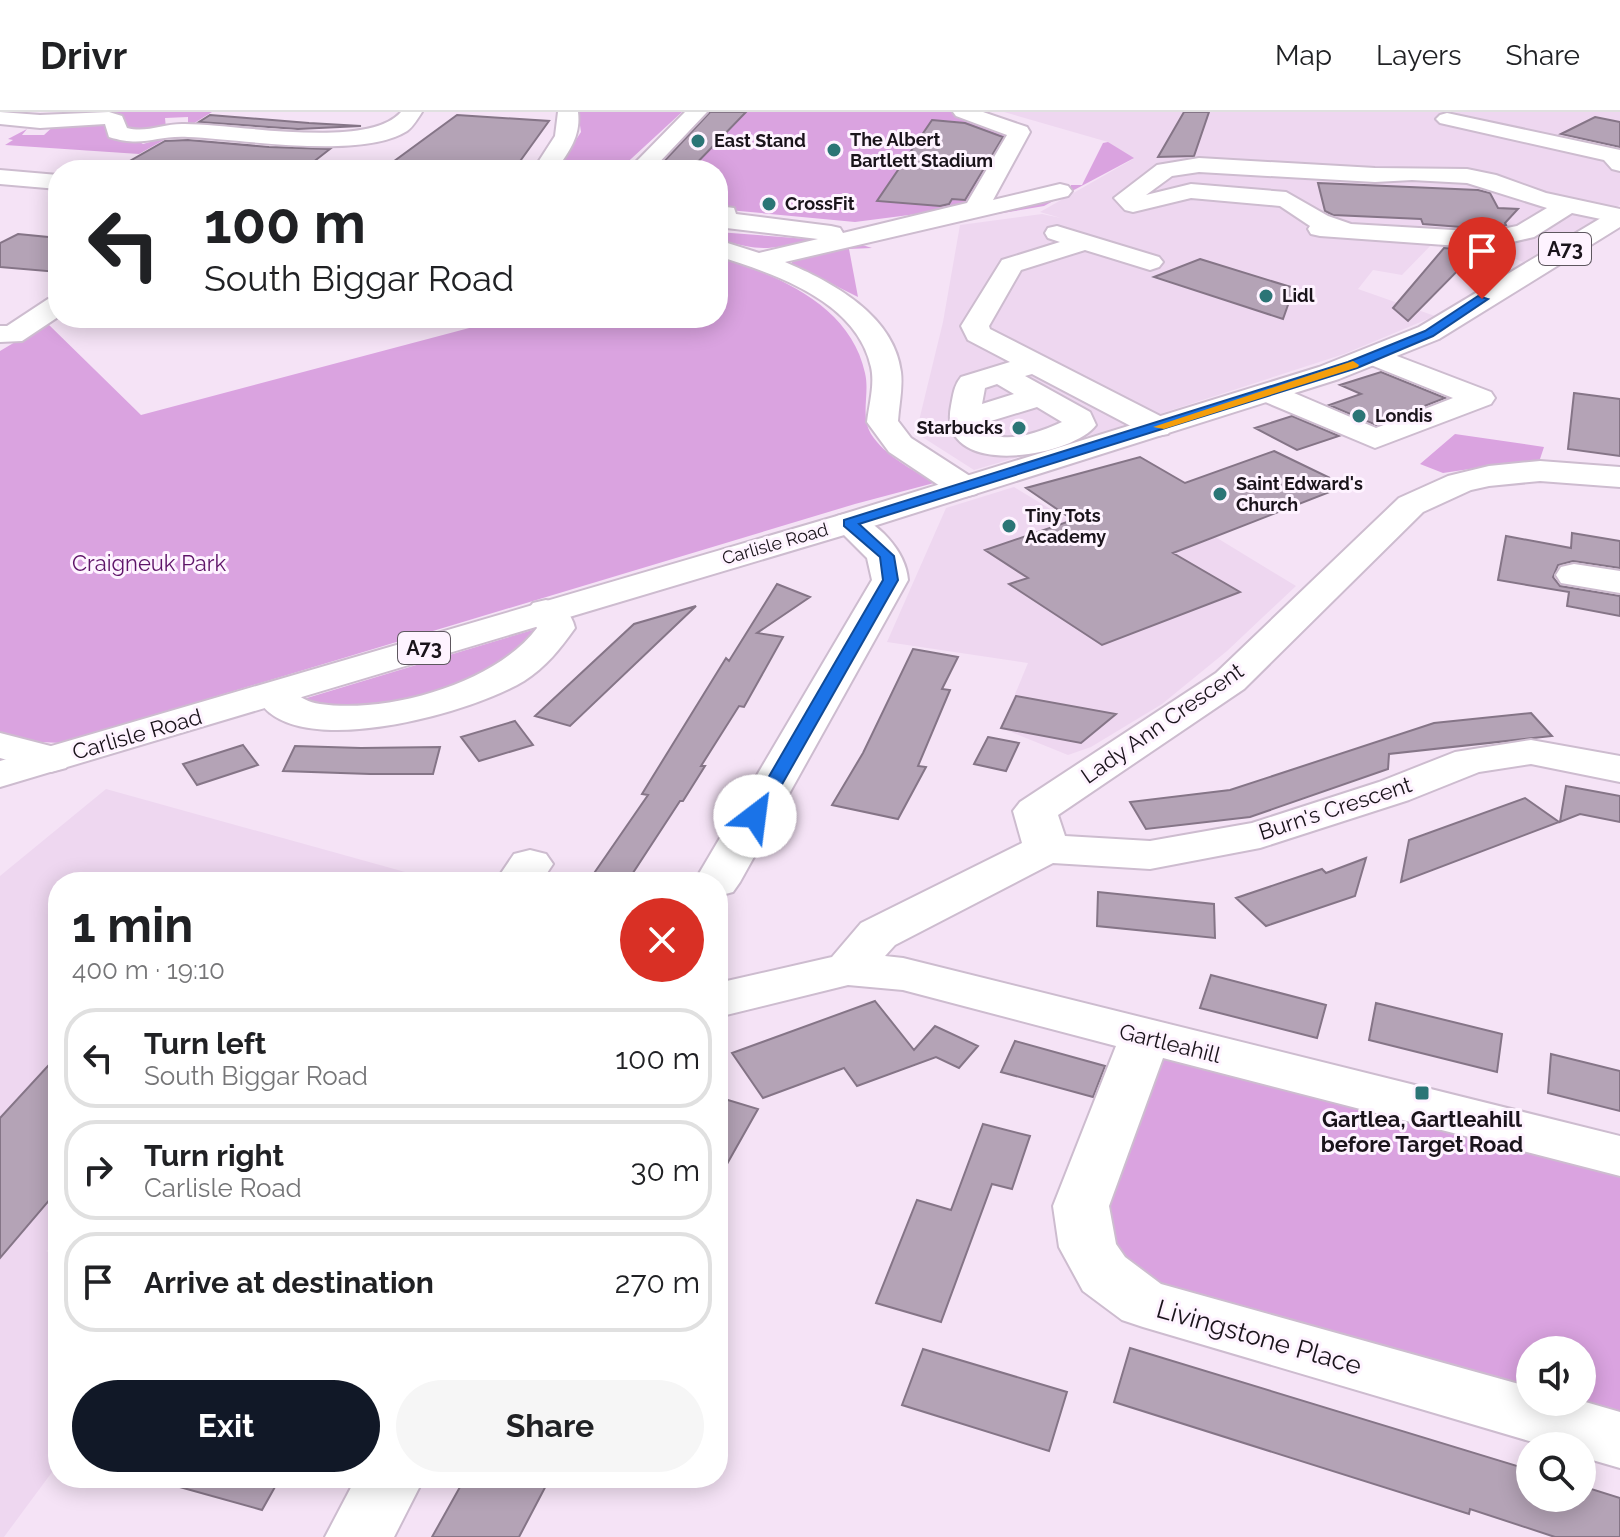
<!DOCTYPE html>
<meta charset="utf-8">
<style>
:root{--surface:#fff;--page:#f6f6f6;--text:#202124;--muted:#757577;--line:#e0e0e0;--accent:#111827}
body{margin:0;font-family:Raleway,sans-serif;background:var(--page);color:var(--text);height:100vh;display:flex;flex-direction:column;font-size:30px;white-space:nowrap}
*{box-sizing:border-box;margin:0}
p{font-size:26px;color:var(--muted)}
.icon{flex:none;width:44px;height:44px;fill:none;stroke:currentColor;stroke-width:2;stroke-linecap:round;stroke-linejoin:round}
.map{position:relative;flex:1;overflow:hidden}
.side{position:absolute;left:48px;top:760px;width:680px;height:616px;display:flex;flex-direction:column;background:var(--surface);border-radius:32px;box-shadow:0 4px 20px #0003}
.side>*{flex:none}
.banner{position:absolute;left:48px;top:48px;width:680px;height:168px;border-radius:32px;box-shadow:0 4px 20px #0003;background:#fff;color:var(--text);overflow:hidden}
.fabs{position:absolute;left:1516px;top:1224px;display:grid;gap:16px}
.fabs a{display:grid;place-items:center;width:80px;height:80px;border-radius:50%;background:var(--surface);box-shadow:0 4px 20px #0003;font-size:40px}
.pin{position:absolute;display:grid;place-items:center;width:68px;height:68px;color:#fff;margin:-82px -34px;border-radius:50% 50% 50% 0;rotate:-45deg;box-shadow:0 0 8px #0007}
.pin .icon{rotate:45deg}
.me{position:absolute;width:88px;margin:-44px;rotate:30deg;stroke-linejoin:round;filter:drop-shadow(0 0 6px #0008)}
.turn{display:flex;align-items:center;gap:28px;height:168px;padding:0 24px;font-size:36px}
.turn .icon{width:104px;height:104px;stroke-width:2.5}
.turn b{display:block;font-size:56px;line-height:68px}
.round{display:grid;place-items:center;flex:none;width:84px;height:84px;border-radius:42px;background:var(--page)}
.summary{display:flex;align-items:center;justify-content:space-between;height:136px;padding:0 24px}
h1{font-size:48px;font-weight:700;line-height:60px}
.primary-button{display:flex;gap:16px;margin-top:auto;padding:16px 24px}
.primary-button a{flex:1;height:92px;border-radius:48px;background:var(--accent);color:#fff;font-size:32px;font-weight:700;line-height:92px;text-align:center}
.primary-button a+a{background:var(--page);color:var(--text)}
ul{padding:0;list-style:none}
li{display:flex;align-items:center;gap:24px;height:100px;margin:0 16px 12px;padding:0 8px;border:4px solid var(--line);border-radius:32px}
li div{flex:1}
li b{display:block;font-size:30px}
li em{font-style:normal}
header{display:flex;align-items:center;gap:48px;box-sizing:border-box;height:112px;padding:0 40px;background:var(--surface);border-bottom:2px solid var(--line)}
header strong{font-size:38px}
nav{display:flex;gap:44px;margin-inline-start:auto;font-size:28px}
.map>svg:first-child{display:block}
.built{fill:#eed7f0}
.green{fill:#daa3e0;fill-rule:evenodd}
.building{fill:#b4a3b6;stroke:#857587;stroke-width:2}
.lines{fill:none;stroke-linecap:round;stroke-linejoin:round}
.minor-casing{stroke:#cdbccf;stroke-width:4}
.major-casing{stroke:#cdbccf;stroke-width:4}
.minor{fill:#fff;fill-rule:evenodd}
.major{fill:#fff;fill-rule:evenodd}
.route{fill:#1a73e8;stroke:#114b97;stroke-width:2}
.slow{fill:#f59e0b}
.poi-dot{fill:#2b7576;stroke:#fef3ff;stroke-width:3}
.labels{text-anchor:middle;stroke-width:6;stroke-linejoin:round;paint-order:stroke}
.far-poi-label{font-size:18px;font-weight:bold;fill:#1a141b;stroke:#fef3ff;text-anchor:start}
.far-street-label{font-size:18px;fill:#1a141b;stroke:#fef3ff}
.shield{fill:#fef3ff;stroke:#5e575f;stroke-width:2}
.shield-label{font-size:20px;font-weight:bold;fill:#1a141b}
.park-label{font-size:22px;fill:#5e1368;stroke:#fef3ff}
.street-label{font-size:22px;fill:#1a141b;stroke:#fef3ff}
.poi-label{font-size:22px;font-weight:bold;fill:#1a141b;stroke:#fef3ff}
.near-street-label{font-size:26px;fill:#1a141b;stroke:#fef3ff}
</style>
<header>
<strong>Drivr</strong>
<nav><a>Map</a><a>Layers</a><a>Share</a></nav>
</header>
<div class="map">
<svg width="1620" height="1425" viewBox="0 0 1620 1425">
<rect width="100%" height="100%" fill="#f5e3f6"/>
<path class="built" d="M1004,0H1620V93L1523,150L1494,139L1435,129L1402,163L1373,158L1358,177L1435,204L1344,242L1135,310L974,358L916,321L943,210L960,113L1042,102L1061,106L1040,100L1133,47L1108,30Z
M1014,375L1108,432L1186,407L1296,474L1227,539L1162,592L1091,635L1068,643L1001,616L1028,551L887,530L946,396Z
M106,677L441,770H58V1134L46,1139L58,1143V1352L4,1425H0V764Z"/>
<path class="green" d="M89,0H212L188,15V5L165,6L166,16L139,23Z
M578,0H682L619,58H556L581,20Z
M704,0H958L1014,19L971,95L855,110L718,97V58H645Z
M100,5L143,32L171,24L139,42L5,33L13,28L8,27L27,17L22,23H44L58,10Z
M1108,30L1134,46L1044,94L955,109L1069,78L1071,73H1082L1103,31Z
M718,120L808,127L812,124L819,126C773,137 765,141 718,127Z
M856,131L872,136L849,137L858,185L792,152V148Z
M718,145C779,163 851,194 865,261C870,282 860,303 871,322C885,344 912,357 934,371L855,392L61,631L21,629L0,623V239L47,211L141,303L473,215L461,206H559L569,210L584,206H718Z
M1455,322L1544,335L1539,350L1510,351L1443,361L1420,352Z
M539,516L542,524L449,582L344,597L297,589Z
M1154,942L1620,1058V1321L1149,1187L1097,1132ZM1530,1238H1582V1290H1530Z"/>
<path class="building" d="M710,0H746L690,58H656Z
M1184,0H1209L1194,44L1158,45Z
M210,3L309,11L361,14L298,17L199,10Z
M457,3L549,9L518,52H498L497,58H382Z
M1595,5L1620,10V35L1561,22Z
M932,8L965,11L1003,25L965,88L952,87L949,92L940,94L877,89Z
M188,28L269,35L330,37L303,58H114L165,29Z
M1318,71L1478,78L1490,81L1498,96L1518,97L1505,111L1506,113L1487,117L1423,112L1421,107L1333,103L1325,99Z
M18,122L58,126V160L0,155V131Z
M1444,136L1478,138L1408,209L1393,196Z
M1200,147L1294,176L1283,207L1154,165Z
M1381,260L1445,286L1376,313L1329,293L1361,282L1340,273Z
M1574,281L1620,287V344L1568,337Z
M1292,304L1339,324L1297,338L1255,316Z
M1274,339L1328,365L1321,367L1340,376L1173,441L1240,480L1102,533L1009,472L1028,466L985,438L1073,408L1026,376L1140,345L1185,371Z
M1572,421L1620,429V456L1573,449L1558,453L1553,465L1560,474L1620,484V504L1567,494L1569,480L1498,468L1506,424L1571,436Z
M777,472L810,485L757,521L783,525L744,595L739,594L701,654H705L683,689H680L627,770H588L648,683L642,682L726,546L729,549Z
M696,494L570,614L535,604L634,512Z
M913,537L958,545L942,577L950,578L918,654L926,655L898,707L832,693L863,641Z
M1016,584L1116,602L1081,631L1001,616Z
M1531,601L1552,624L1389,642L1388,657L1250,705L1146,717L1130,690L1230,678L1434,611Z
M515,609L533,633L479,649L461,625Z
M988,625L1019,631L1006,659L974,652Z
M243,633L258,653L197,673L183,652Z
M295,634L361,636L440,635L433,662H370L283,659Z
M1566,674L1620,684V710L1580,702L1560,710Z
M1525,686L1559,710L1401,770L1409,728Z
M1366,746L1355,784L1266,814L1236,786L1322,757L1326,761Z
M1098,780L1214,792L1215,826L1097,814Z
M1211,863L1326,893L1317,926L1200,896Z
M875,889L914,938L935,914L978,934L959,956L936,945L857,974L844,956L763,986L732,941Z
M1376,891L1502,922L1497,960L1369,928Z
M1015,929L1105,954L1093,985L1001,960Z
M1551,942L1620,959V999L1548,981Z
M58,943V1078L0,1146V1006Z
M718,985L758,997L718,1068Z
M983,1012L1030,1024L1012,1077L992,1072L941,1210L876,1191L917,1088L951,1098Z
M1130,1236L1530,1358V1386H1582V1374L1620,1386V1425H1555L1470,1397L1469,1402L1114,1290Z
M923,1237L1067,1280L1049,1339L902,1293Z
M177,1366H280L262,1398L176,1374Z
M465,1366H550L519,1425H432Z"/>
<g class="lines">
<defs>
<path id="minor" d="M0,0L40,3L109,0L122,4L127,16C146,21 163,12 182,12C232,11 367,39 401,0H422C418,6 413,15 407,19C361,48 242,27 188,25C156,23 144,36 109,25L105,12L40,16L0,12Z
M558,0H578C581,24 569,40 556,58H533L555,24Z
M685,0H707L652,58H628Z
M953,0H983L1027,15L1030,20L993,88L1060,72L1068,74L1072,79L1068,84L785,150C832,170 894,203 901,260C903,276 899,293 898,309L911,326L976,368L981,375L976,382L964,385L952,382L889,340L867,310C869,293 875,272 871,255C857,189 775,162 718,144V128L759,141L818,127L718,115V94L734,96L736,102L831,114L840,116L843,121L967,91L1007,23L956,4Z
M1447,1L1620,38V59L1612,57L1604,48L1440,11L1436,7L1440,3Z
M1199,46L1375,56L1467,57L1496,63L1546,81L1620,97V111L1572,101L1534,125L1487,136L1320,124L1311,122L1308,117L1310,114L1280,94L1191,86L1133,100L1125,98L1114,86L1157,53ZM1199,60L1375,70L1412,68L1467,71L1547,96L1517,114L1487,120L1351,112L1328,104L1286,80L1191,72L1146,83L1172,64Z
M0,58L58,63V77L0,72Z
M1057,114L1159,145L1163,150L1159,155L1150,158L1085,138L1021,158L989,214L990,217L1168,308L1173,315L1168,322L1157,324L1146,322L1032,262L1025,264L1090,300L1096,313C1073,345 936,369 951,294C953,284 954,273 961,265L1010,250L968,228L961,214L1002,148L1060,130L1048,126L1045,121L1048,116ZM997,272L1014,282L982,292L985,276ZM1037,295L1062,310C1040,320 1004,334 983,318L981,312Z
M58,185V205L22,229L0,230V214H7L48,187Z
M1376,236L1491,280L1495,286L1491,292L1375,336L1258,287L1254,281L1258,275L1269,272L1280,275L1376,316L1453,286L1366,251L1362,245L1366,239Z
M1540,349L1620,355V375L1540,369L1489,374L1471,378L1423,400L1244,577L1058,703L1065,724L1150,729L1252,711L1379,670L1455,640L1531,628L1620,644V670L1531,652L1479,660L1409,688L1260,736L1150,757L1053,751L895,833L885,844L903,846L1620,1024V1064L1163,946L1109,1094L1116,1132L1125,1145L1161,1172L1530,1275V1290L1582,1289L1620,1300V1356L1582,1345V1334H1546L1143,1215L1122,1208L1083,1179L1059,1135L1053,1094L1116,934L903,878L848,873L718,905V871L832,845L861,811L1022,731L1013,699L1020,690L1216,561L1399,386L1448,364L1489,354Z
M849,401C877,408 906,439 908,468L740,770L733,780L718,784V770H694L872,468L867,446L832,411L837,404Z
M1574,452L1620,459V481L1561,471L1556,463L1561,455Z
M546,488C562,492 571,500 575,516C560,537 546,555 524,569C473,600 321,642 270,601C263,596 259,588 254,582L260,574C291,566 292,588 320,592C388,602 496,571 537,516L527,499L533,491Z
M0,621L66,638L72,647L66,656L51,660L0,646Z
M530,738L546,742L553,752L541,770H495L514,742Z
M356,1366H424L394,1425H325Z"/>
<path id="major" d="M1620,98V115L1439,227L1339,267L861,418L0,675V649L837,404L1319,255L1419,215L1611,100Z"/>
</defs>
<use href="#minor" class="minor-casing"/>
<use href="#major" class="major-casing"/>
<use href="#minor" class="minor"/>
<use href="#major" class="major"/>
</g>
<path class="route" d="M1478,184L1488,187L1433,224L1357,256L859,412L894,444L898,468L764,704L755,709L749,707L746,704L883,468L880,445L844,414V408L1348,250L1425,219Z"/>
<path class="slow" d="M1353,249L1359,253L1358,255L1164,317L1153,315Z"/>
<g class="poi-dot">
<circle cx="698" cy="29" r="8"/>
<circle cx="834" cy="38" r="8"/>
<circle cx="769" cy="92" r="8"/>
<circle cx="1266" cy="184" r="8"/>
<circle cx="1359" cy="304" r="8"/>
<circle cx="1019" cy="316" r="8"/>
<circle cx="1220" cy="382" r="8"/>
<circle cx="1009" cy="414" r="8"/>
<rect x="1414" y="973" width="16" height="16" rx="4"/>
</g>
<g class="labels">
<g class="far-poi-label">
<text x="850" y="34">The Albert<tspan x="850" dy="21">Bartlett Stadium</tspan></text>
<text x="714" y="35">East Stand</text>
<text x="785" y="98">CrossFit</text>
<text x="1282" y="190">Lidl</text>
<text x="1375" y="310">Londis</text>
<text x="1003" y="322" text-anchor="end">Starbucks</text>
<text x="1236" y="378">Saint Edward's<tspan x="1236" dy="21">Church</tspan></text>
<text x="1025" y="410">Tiny Tots<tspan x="1025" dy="21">Academy</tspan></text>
</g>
<g class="far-street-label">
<text transform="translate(775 432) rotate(-16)" y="6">Carlisle Road</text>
</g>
<g class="shield">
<rect x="1539" y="121" width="52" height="32" rx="6"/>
<rect x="398" y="520" width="52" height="32" rx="6"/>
</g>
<g class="shield-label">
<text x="1565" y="144">A73</text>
<text x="424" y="543">A73</text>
</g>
<g class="park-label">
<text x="149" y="459">Craigneuk Park</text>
</g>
<g class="street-label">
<text transform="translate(1162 611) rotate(-35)" y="8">Lady Ann Crescent</text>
<text transform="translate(137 622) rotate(-16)" y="8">Carlisle Road</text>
<text transform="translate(1335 696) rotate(-18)" y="8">Burn's Crescent</text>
<text transform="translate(1170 931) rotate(14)" y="8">Gartleahill</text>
</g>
<g class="poi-label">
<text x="1422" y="1015">Gartlea, Gartleahill<tspan x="1422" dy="25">before Target Road</tspan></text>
</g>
<g class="near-street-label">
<text transform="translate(1259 1225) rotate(16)" y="9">Livingstone Place</text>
</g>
</g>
</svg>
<div class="fabs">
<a><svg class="icon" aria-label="sound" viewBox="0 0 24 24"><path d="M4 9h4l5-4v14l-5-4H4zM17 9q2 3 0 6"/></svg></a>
<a><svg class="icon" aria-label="search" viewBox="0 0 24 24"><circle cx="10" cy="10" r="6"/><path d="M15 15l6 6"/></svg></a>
</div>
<div class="pin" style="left:1482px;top:187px;background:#d93025"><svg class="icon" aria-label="arrive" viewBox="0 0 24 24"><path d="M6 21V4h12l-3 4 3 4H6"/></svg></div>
<svg class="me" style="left:755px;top:704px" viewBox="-20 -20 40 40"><circle r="19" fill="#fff"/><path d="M0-13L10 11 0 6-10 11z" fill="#1a73e8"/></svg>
<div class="banner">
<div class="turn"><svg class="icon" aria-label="left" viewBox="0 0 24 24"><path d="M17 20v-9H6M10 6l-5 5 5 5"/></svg><div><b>100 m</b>South Biggar Road</div></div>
</div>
<section class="side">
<div class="summary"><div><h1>1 min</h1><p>400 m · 19:10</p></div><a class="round" style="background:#d93025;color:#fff"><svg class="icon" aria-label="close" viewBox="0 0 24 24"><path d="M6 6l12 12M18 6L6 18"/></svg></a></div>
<ul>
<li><svg class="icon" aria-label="left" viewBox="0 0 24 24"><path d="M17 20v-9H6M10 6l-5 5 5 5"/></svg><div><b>Turn left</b><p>South Biggar Road</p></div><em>100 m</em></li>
<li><svg class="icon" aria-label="right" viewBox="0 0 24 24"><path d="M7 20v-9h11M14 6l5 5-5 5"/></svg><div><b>Turn right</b><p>Carlisle Road</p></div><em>30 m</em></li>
<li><svg class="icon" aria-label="arrive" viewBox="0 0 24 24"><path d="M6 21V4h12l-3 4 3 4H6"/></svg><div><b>Arrive at destination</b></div><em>270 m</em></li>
</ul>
<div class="primary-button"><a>Exit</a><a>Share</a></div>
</section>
</div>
